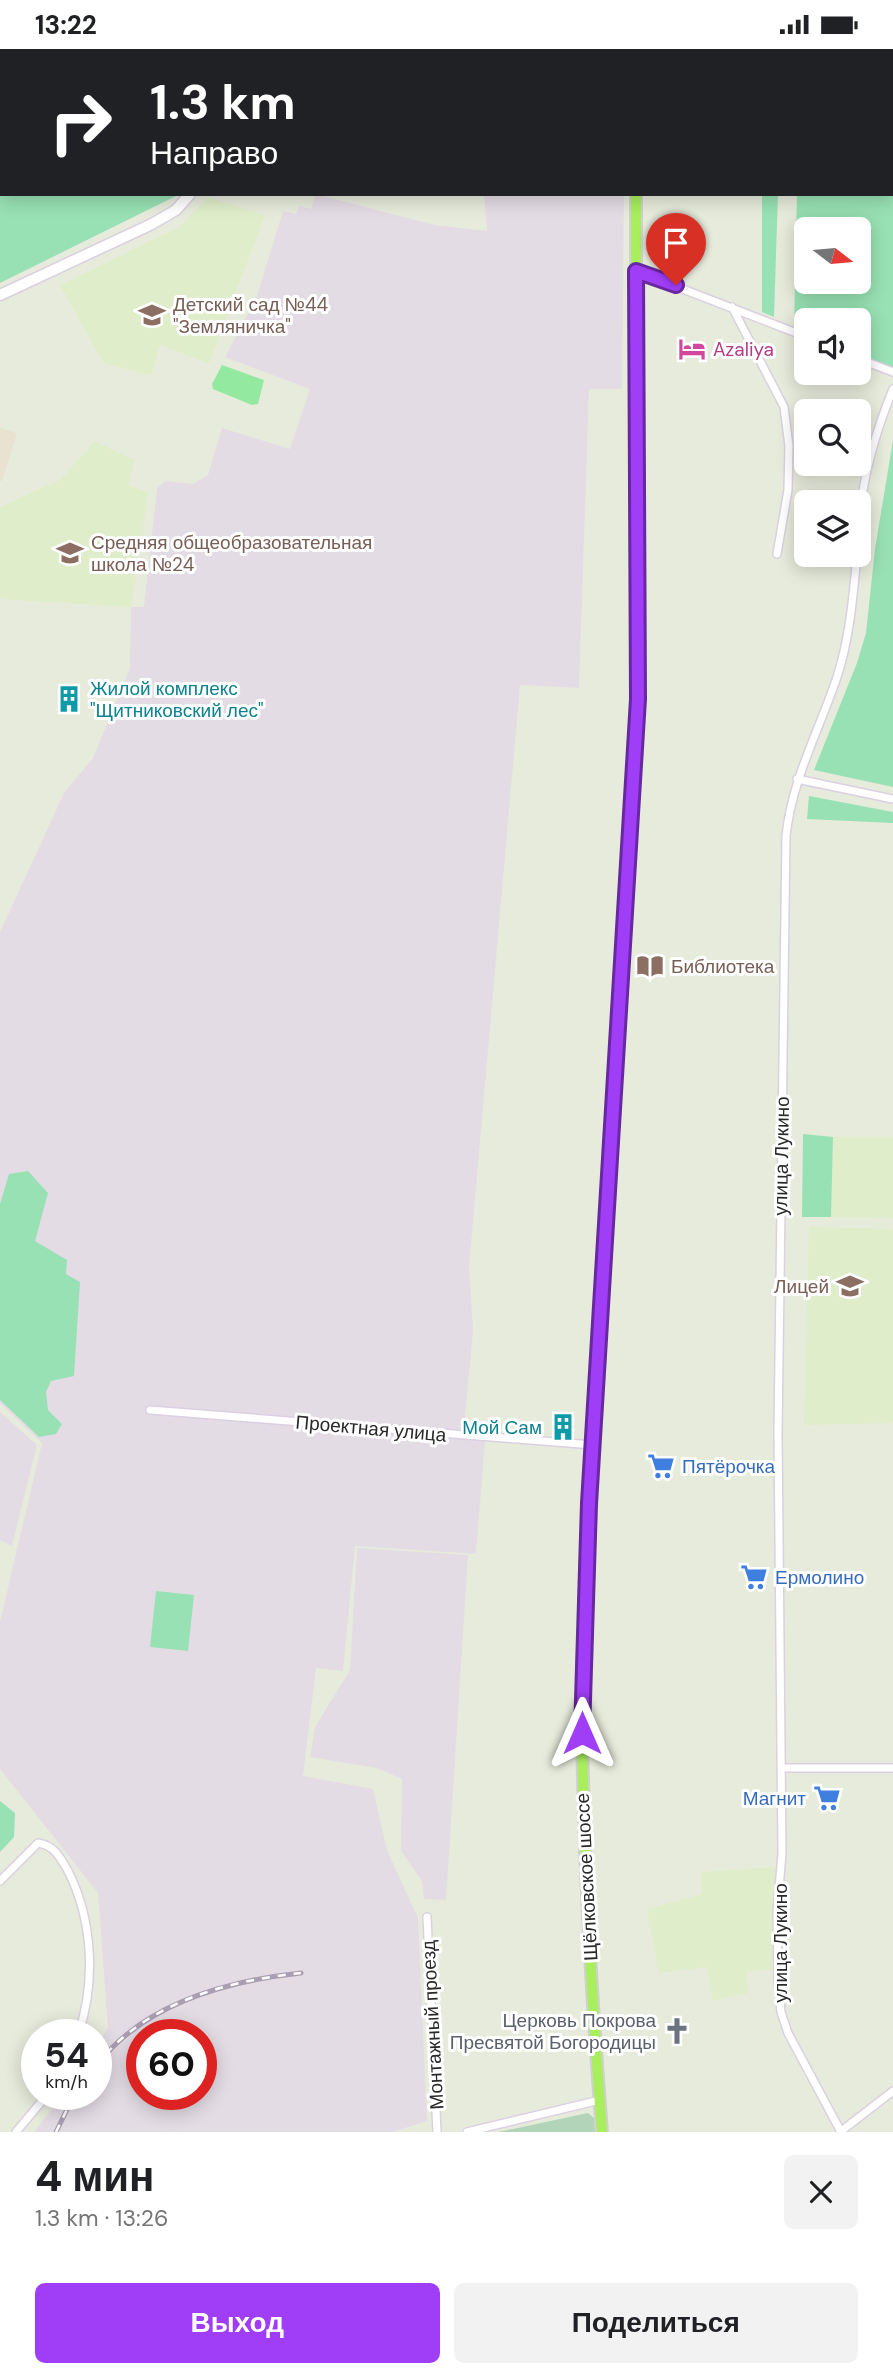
<!DOCTYPE html>
<html lang="ru">
<meta charset="utf-8">
<style>
:root{--surface:#fff;--page:#f2f2f2;--text:#202124;--muted:#757577;--accent:#a03df7}
body{margin:0;font-family:"DM Sans",sans-serif;background:var(--page);color:var(--text);height:100vh;display:flex;flex-direction:column;font-size:26px;white-space:nowrap}
*{box-sizing:border-box;margin:0}
p{font-size:23px;color:var(--muted)}
.icon{flex:none;width:38px;height:38px;fill:none;stroke:currentColor;stroke-width:2;stroke-linecap:round;stroke-linejoin:round}
.map{position:relative;height:2083px;overflow:hidden}
.side{display:flex;flex-direction:column;background:var(--surface);flex:1}
.side>*{flex:none}
.banner{position:absolute;left:0px;top:0px;width:894px;height:147px;box-shadow:0 4px 18px #0003;background:#202124;color:#fff;overflow:hidden}
.needle{width:46px;rotate:106deg}
.controls{position:absolute;left:794px;top:168px;display:grid;gap:14px}
.controls a{display:grid;place-items:center;width:77px;height:77px;border-radius:10px;background:var(--surface);box-shadow:0 4px 18px #0003;font-size:35px}
.speed{position:absolute;left:21px;top:1970px;display:flex;gap:14px;font-size:35px;font-weight:700;text-align:center}
.speed>*{display:grid;place-content:center;width:91px;height:91px;border-radius:50%;background:var(--surface);box-shadow:0 4px 18px #0003;line-height:1}
.speed small{font-size:18px;font-weight:400}
.speed .limit{border:10px solid #d22;background:#fff;color:#111}
.pin{position:absolute;display:grid;place-items:center;width:60px;height:60px;color:#fff;margin:-72px -30px;border-radius:50% 50% 50% 0;rotate:-45deg;box-shadow:0 0 7px #0007}
.pin .icon{rotate:45deg}
.me{position:absolute;width:77px;margin:-38px;rotate:0deg;stroke-linejoin:round;filter:drop-shadow(0 0 5px #0008)}
.turn{display:flex;align-items:center;gap:24px;height:147px;padding:0 35px;font-size:32px}
.turn .icon{width:91px;height:91px;stroke-width:2.5}
.turn b{display:block;font-size:49px;line-height:60px}
.round{display:grid;place-items:center;flex:none;width:74px;height:74px;border-radius:10px;background:var(--page)}
.headline{display:flex;align-items:center;justify-content:space-between;height:119px;padding:0 35px}
h1{font-size:42px;font-weight:700;line-height:52px}
.button{display:flex;gap:14px;margin-top:auto;padding:14px 35px}
.button a{flex:1;height:80px;border-radius:10px;background:var(--accent);color:#fff;font-size:28px;font-weight:700;line-height:80px;text-align:center}
.button a+a{background:var(--page);color:var(--text)}
.status{display:flex;justify-content:space-between;align-items:center;height:49px;padding:0 35px;background:var(--surface);direction:ltr}
.status svg{height:19px;fill:currentColor}
.map>svg:first-child{display:block}
.industrial{fill:#e4dce4;fill-rule:evenodd}
.education{fill:#dfedca}
.medical{fill:#eae2d1}
.green{fill:#98e1b4;fill-rule:evenodd}
.cemetery{fill:#b2d5ba}
.pitch{fill:#94e9a0}
.lines{fill:none;stroke-linecap:round;stroke-linejoin:round}
.street-casing{stroke:#dad0e2;stroke-width:10}
.secondary-casing{stroke:#dad0e2;stroke-width:13}
.primary-casing{stroke:#d0d0d0;stroke-width:14}
.street{stroke:#fff;stroke-width:7}
.secondary{stroke:#fff;stroke-width:10}
.primary{stroke:#a8ee5d;stroke-width:10}
.rail-casing{stroke:#aa9eb3;stroke-width:5}
.rail{stroke:#fff;stroke-width:2.5;stroke-dasharray:8;stroke-linecap:butt}
.route-casing{stroke:#6828a1;stroke-width:18}
.route{stroke:#a03df7;stroke-width:12}
.labels{text-anchor:middle;stroke-width:6;stroke-linejoin:round;paint-order:stroke}
.education-label{font-size:19px;fill:#785e54;stroke:#fff;text-anchor:start}
.hotel-label{font-size:19px;fill:#b23c85;stroke:#fff;text-anchor:start}
.culture-label{font-size:19px;fill:#0d838f;stroke:#fff;text-anchor:start}
.street-label{font-size:19px;fill:#292929;stroke:#fff}
.shop-label{font-size:19px;fill:#366cbe;stroke:#fff;text-anchor:start}
.worship-label{font-size:19px;fill:#5b616d;stroke:#fff;text-anchor:end}
</style>
<div class="status"><b>13:22</b><svg viewBox="0 0 49 12"><path d="M0 12V9h3v3zM5 12V6h3v6zM10 12V3h3v9zM15 12V0h3v12zM26 1h20v11H26zM47 4h2v5h-2z"/></svg></div>
<div class="map">
<svg width="893" height="2083" viewBox="0 0 893 2083">
<rect width="100%" height="100%" fill="#e7ebdb"/>
<path class="industrial" d="M315,145L435,176L487,182L484,145H624L622,340H589L579,639L520,636L469,1218L473,1282L463,1389L485,1391L476,1505L355,1497L343,1622L316,1619L303,1727L373,1740L387,1801L418,1869L427,2072L392,2083H34L63,2046H96V1997L108,1979L98,1844L0,1720V1573L42,1394L0,1354V883L64,744L93,709L130,619L131,558H144L157,439L166,432L193,435L208,426L222,379L290,400L310,340L225,308L256,250L283,162L296,165L299,157L311,160ZM142,1986H201V2046H142Z
M0,1363L37,1396L12,1497L0,1491Z
M357,1499L468,1506L446,1851L424,1850L422,1832L401,1802L402,1730L377,1719L310,1708L315,1678L350,1621Z"/>
<path class="education" d="M208,148L265,166L209,314L160,296L151,327L103,313L60,236L180,178Z
M95,392L134,411L129,437L148,443L131,558L0,550V458L60,431Z
M833,1088H893V1169L831,1168Z
M809,1178L893,1180V1374L804,1376Z
M775,1818L774,1920L746,1923L748,1944L713,1952L707,1918L659,1924L647,1860L702,1845L701,1823Z"/>
<path class="medical" d="M0,379L17,384L2,432H0Z"/>
<path class="green" d="M0,0H235L2,2V145H180L0,234Z
M801,0H893V320L859,305V271H807V282L794,277L797,145H892V2ZM807,180H859V233H807Z
M762,145H778L774,268L762,263Z
M893,391V738L814,721L857,614L866,584L875,500Z
M809,747L893,763V774L807,770Z
M803,1085L833,1088L831,1168H802Z
M28,1122L48,1144L35,1192L67,1211L66,1225L80,1233L74,1327L51,1332L46,1343L48,1361L62,1375L56,1385L39,1388L0,1351V1155L9,1125Z
M156,1542L194,1546L188,1602L150,1598Z
M0,1752L15,1764L14,1788L0,1803Z"/>
<path class="cemetery" d="M588,2064L594,2069L595,2083H498Z"/>
<path class="pitch" d="M222,316L264,331L258,355L252,356L213,340L212,335Z"/>
<g class="lines">
<defs>
<path id="street" d="M636,222L807,288
M732,258L784,358L789,397L788,441L777,505
M859,310L893,323
M859,476C862,428 875,384 893,340
M797,730L893,750
M150,1361L593,1396
M781,1719H893
M0,1832L38,1794C54,1796 60,1808 68,1822C93,1871 96,1934 78,1986
M427,1868L437,2083
M16,2083L47,2046
M467,2083L600,2051
M840,2083L893,2042
M841,2083L788,1984L781,1963L778,1931L777,1864L782,1804L778,1383L786,787C792,730 819,682 837,628C850,588 853,547 857,506"/>
<path id="secondary" d="M243,2L244,0
M0,246L152,175L176,161L190,145"/>
<path id="primary" d="M636,2V0
M602,2083C590,1929 581,1775 582,1620L637,650L636,145"/>
</defs>
<use href="#street" class="street-casing"/>
<use href="#secondary" class="secondary-casing"/>
<use href="#primary" class="primary-casing"/>
<use href="#street" class="street"/>
<use href="#secondary" class="secondary"/>
<use href="#primary" class="primary"/>
<defs>
<path id="rail" d="M96,2017C144,1954 226,1932 301,1924
M56,2083L74,2046"/>
</defs>
<use href="#rail" class="rail-casing"/>
<use href="#rail" class="rail"/>
</g>
<g class="lines">
<defs>
<path id="route" d="M582,1684L589,1454L638,650L636,222L676,236"/>
</defs>
<use href="#route" class="route-casing"/>
<use href="#route" class="route"/>
</g>
<defs>
<symbol id="school-bare" viewBox="-9 -9 18 18"><path d="M0-5L7-2L0 1L-7-2ZM-4 1L0 2.5L4 1V4Q0 6-4 4Z" fill="#8d6e63" stroke="#fff" stroke-width="2.5" paint-order="stroke"/></symbol>
<symbol id="hotel-bare" viewBox="-9 -9 18 18"><path d="M-6-4.5h1.5V1H6V5H4.5V3h-9V5H-6ZM-4 0a1.8 1.8 0 1 1 3.6 0ZM.5 0V-2.5h3Q6-2.5 6 0Z" fill="#d1479c" stroke="#fff" stroke-width="2.5" paint-order="stroke"/></symbol>
<symbol id="building-bare" viewBox="-9 -9 18 18"><path d="M-4-6H4V6H1V3H-1V6H-4ZM-2.5-4.3h1.7v1.8h-1.7ZM.8-4.3h1.7v1.8H.8ZM-2.5-1h1.7V.8h-1.7ZM.8-1h1.7V.8H.8Z" fill="#0f9aa8" stroke="#fff" stroke-width="2.5" paint-order="stroke"/></symbol>
<symbol id="library-bare" viewBox="-9 -9 18 18"><path d="M-6-4Q-3-5.5-.7-3.5V5Q-3 3-6 4ZM6-4Q3-5.5 .7-3.5V5Q3 3 6 4Z" fill="#8d6e63" stroke="#fff" stroke-width="2.5" paint-order="stroke"/></symbol>
<symbol id="supermarket-bare" viewBox="-9 -9 18 18"><path d="M-6-5.5h2.5l.6 2H6L4.5 2H-2.5L-4.4-4H-6ZM-1.5 3.2a1.3 1.3 0 1 0 .1 0ZM3 3.2a1.3 1.3 0 1 0 .1 0Z" fill="#3f7fe0" stroke="#fff" stroke-width="2.5" paint-order="stroke"/></symbol>
<symbol id="church-bare" viewBox="-9 -9 18 18"><path d="M-1.2-6h2.4v3.5h3.3v2.4h-3.3V6h-2.4V-.1h-3.3v-2.4h3.3Z" fill="#6b7280" stroke="#fff" stroke-width="2.5" paint-order="stroke"/></symbol>
</defs>
<g fill-rule="evenodd">
<use href="#school-bare" x="133" y="247" width="38" height="38"/>
<use href="#hotel-bare" x="673" y="281" width="38" height="38"/>
<use href="#school-bare" x="51" y="485" width="38" height="38"/>
<use href="#building-bare" x="50" y="631" width="38" height="38"/>
<use href="#library-bare" x="631" y="898" width="38" height="38"/>
<use href="#school-bare" x="831" y="1218" width="38" height="38"/>
<use href="#building-bare" x="544" y="1359" width="38" height="38"/>
<use href="#supermarket-bare" x="642" y="1398" width="38" height="38"/>
<use href="#supermarket-bare" x="735" y="1509" width="38" height="38"/>
<use href="#supermarket-bare" x="808" y="1730" width="38" height="38"/>
<use href="#church-bare" x="658" y="1963" width="38" height="38"/>
</g>
<g class="labels">
<g class="education-label">
<text x="173" y="262">Детский сад №44<tspan x="173" dy="22">"Земляничка"</tspan></text>
<text x="91" y="500">Средняя общеобразовательная<tspan x="91" dy="22">школа №24</tspan></text>
<text x="671" y="924">Библиотека</text>
<text x="829" y="1244" text-anchor="end">Лицей</text>
</g>
<g class="hotel-label">
<text x="713" y="307">Azaliya</text>
</g>
<g class="culture-label">
<text x="90" y="646">Жилой комплекс<tspan x="90" dy="22">"Щитниковский лес"</tspan></text>
<text x="542" y="1385" text-anchor="end">Мой Сам</text>
</g>
<g class="street-label">
<text transform="translate(781 1107) rotate(-89)" y="7">улица Лукино</text>
<text transform="translate(371 1379) rotate(5)" y="7">Проектная улица</text>
<text transform="translate(586 1828) rotate(-93)" y="7">Щёлковское шоссе</text>
<text transform="translate(780 1894) rotate(-90)" y="7">улица Лукино</text>
<text transform="translate(432 1976) rotate(-93)" y="7">Монтажный проезд</text>
</g>
<g class="shop-label">
<text x="682" y="1424">Пятёрочка</text>
<text x="775" y="1535">Ермолино</text>
<text x="806" y="1756" text-anchor="end">Магнит</text>
</g>
<g class="worship-label">
<text x="656" y="1978">Церковь Покрова<tspan x="656" dy="22">Пресвятой Богородицы</tspan></text>
</g>
</g>
</svg>
<div class="controls">
<a><svg class="needle" viewBox="-14 -14 28 28"><path d="M0-13l5 13h-10z" fill="#e53935"/><path d="M0 13l5-13h-10z" fill="#757577"/></svg></a>
<a><svg class="icon" aria-label="sound" viewBox="0 0 24 24"><path d="M4 9h4l5-4v14l-5-4H4zM17 9q2 3 0 6"/></svg></a>
<a><svg class="icon" aria-label="search" viewBox="0 0 24 24"><circle cx="10" cy="10" r="6"/><path d="M15 15l6 6"/></svg></a>
<a><svg class="icon" aria-label="layers" viewBox="0 0 24 24"><path d="M12 4l9 5-9 5-9-5zM3 14l9 5 9-5"/></svg></a>
</div>
<div class="speed"><div>54<small>km/h</small></div><div class="limit">60</div></div>
<div class="pin" style="left:676px;top:236px;background:#d93025"><svg class="icon" aria-label="arrive" viewBox="0 0 24 24"><path d="M6 21V4h12l-3 4 3 4H6"/></svg></div>
<svg class="me" style="left:582px;top:1684px" viewBox="-20 -20 40 40"><path d="M0-17L14 15 0 8-14 15z" fill="#a03df7" stroke="#fff" stroke-width="4"/></svg>
<div class="banner">
<div class="turn"><svg class="icon" aria-label="right" viewBox="0 0 24 24"><path d="M7 20v-9h11M14 6l5 5-5 5"/></svg><div><b>1.3 km</b>Направо</div></div>
</div>
</div>
<section class="side">
<div class="headline"><div><h1>4 мин</h1><p>1.3 km · 13:26</p></div><a class="round"><svg class="icon" aria-label="close" viewBox="0 0 24 24"><path d="M6 6l12 12M18 6L6 18"/></svg></a></div>
<div class="button"><a>Выход</a><a>Поделиться</a></div>
</section>
